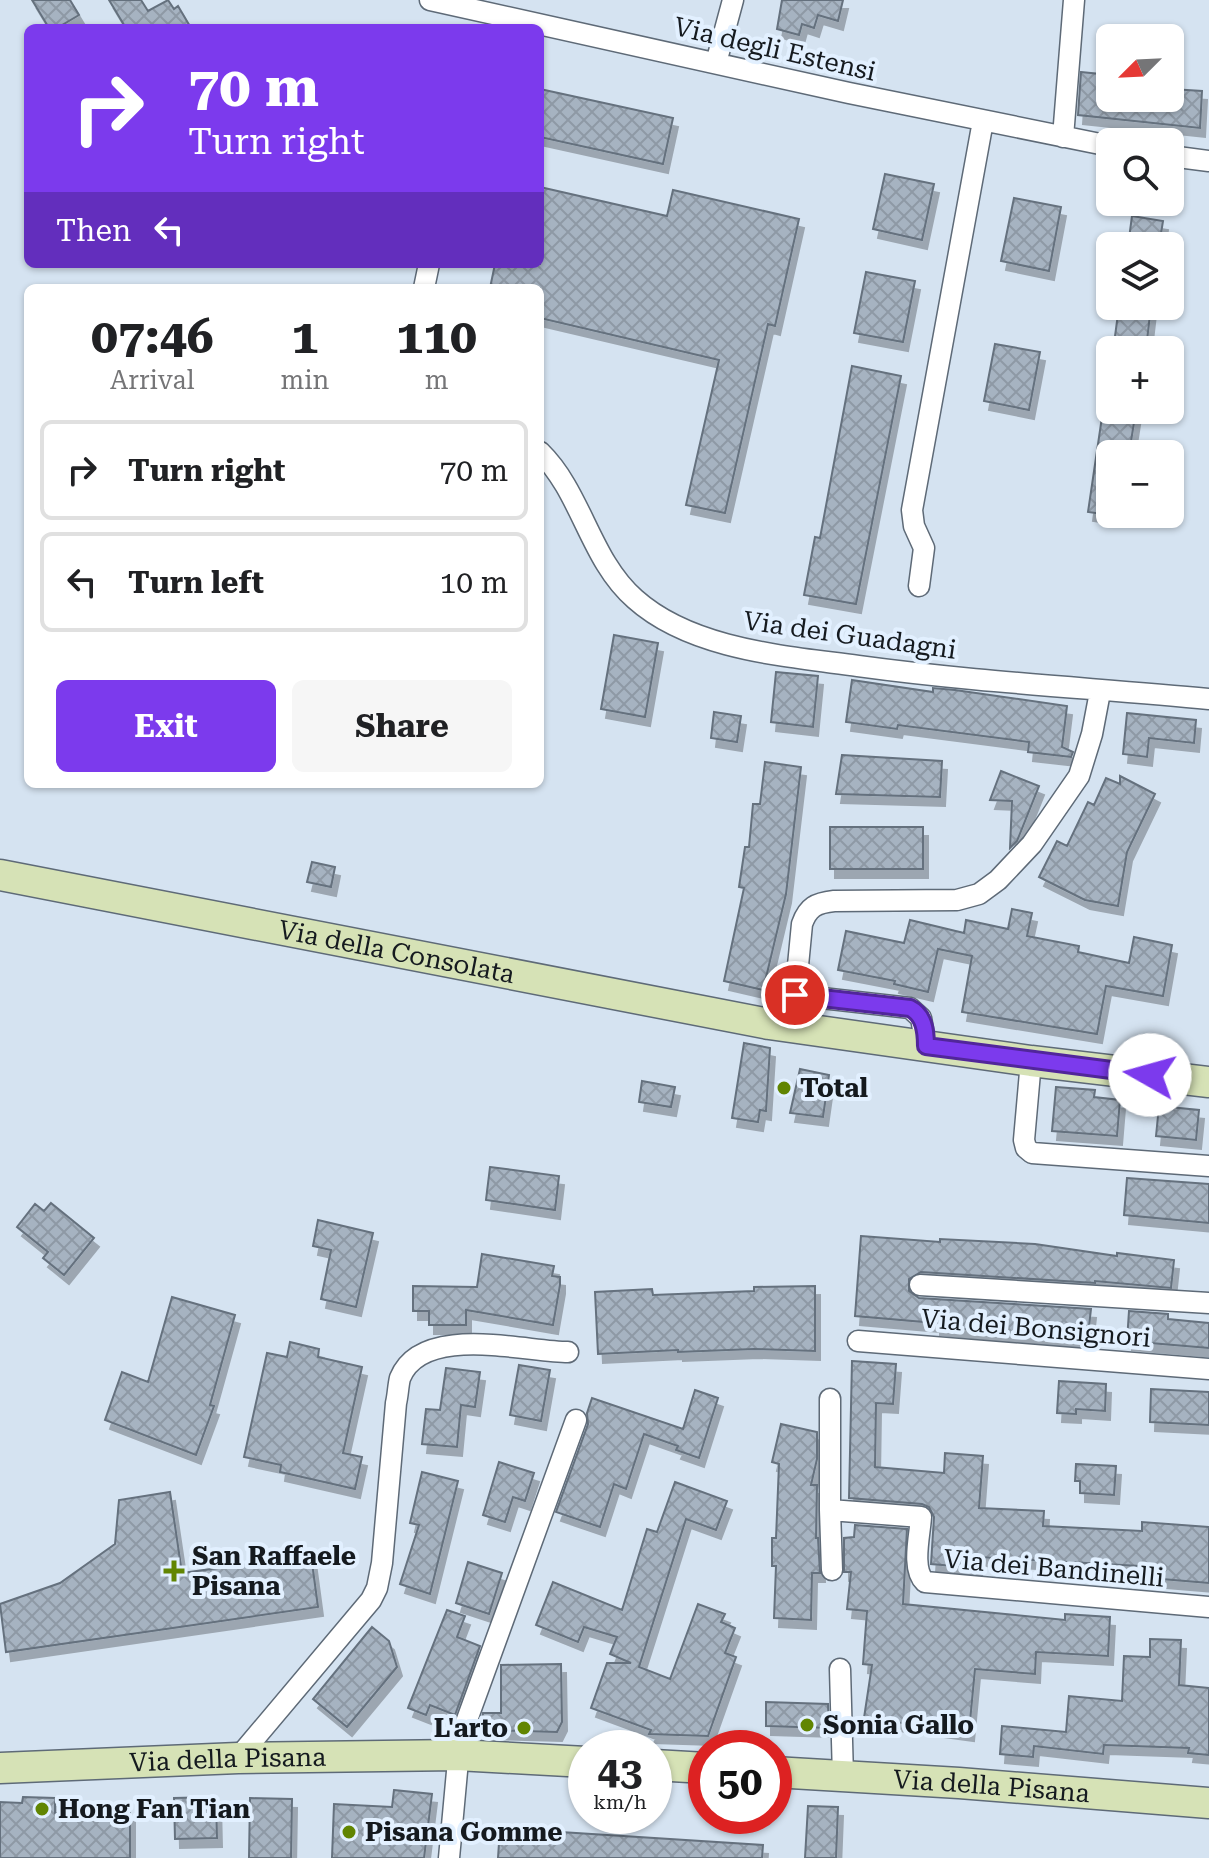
<!DOCTYPE html>
<meta charset="utf-8">
<style>
:root{--surface:#fff;--page:#f6f6f6;--text:#202124;--muted:#757577;--line:#e0e0e0;--accent:#7c3aed}
body{margin:0;font-family:"Roboto Serif",serif;background:var(--page);color:var(--text);height:100vh;display:flex;flex-direction:column;font-size:30px;white-space:nowrap}
*{box-sizing:border-box;margin:0}
p{font-size:26px;color:var(--muted)}
.icon{flex:none;width:44px;height:44px;fill:none;stroke:currentColor;stroke-width:2;stroke-linecap:round;stroke-linejoin:round}
.map{position:relative;flex:1;overflow:hidden}
.panel{position:absolute;left:24px;top:284px;width:520px;height:504px;display:flex;flex-direction:column;background:var(--surface);border-radius:12px;box-shadow:0 2px 6px #0004}
.panel>*{flex:none}
.hud{position:absolute;left:24px;top:24px;width:520px;height:244px;border-radius:12px;box-shadow:0 2px 6px #0004;background:#7c3aed;color:#fff;overflow:hidden}
.needle{width:52px;rotate:246deg}
.buttons{position:absolute;left:1096px;top:24px;display:grid;gap:16px}
.buttons a{display:grid;place-items:center;width:88px;height:88px;border-radius:12px;background:var(--surface);box-shadow:0 2px 6px #0004;font-size:40px}
.speed{position:absolute;left:568px;top:1730px;display:flex;gap:16px;font-size:40px;font-weight:700;text-align:center}
.speed>*{display:grid;place-content:center;width:104px;height:104px;border-radius:50%;background:var(--surface);box-shadow:0 2px 6px #0004;line-height:1}
.speed small{font-size:20px;font-weight:400}
.speed .limit{border:12px solid #d22;background:#fff;color:#111}
.pin{position:absolute;display:grid;place-items:center;width:68px;height:68px;color:#fff;margin:-34px;border:4px solid #fff;border-radius:50%;box-shadow:0 2px 8px #0007}
.me{position:absolute;width:88px;margin:-44px;rotate:277deg;stroke-linejoin:round;filter:drop-shadow(0 0 6px #0008)}
.turn{display:flex;align-items:center;gap:28px;height:168px;padding:0 32px;font-size:36px}
.turn .icon{width:104px;height:104px;stroke-width:2.5}
.turn b{display:block;font-size:56px;line-height:68px}
.then{display:flex;align-items:center;height:76px;padding:0 32px;background:#0003;gap:16px;font-size:30px}
.eta{display:flex;justify-content:space-evenly;align-items:center;height:136px;text-align:center}
.eta b{font-size:48px;font-weight:700;line-height:56px}
.primary-button{display:flex;gap:16px;margin-top:auto;padding:16px 32px}
.primary-button a{flex:1;height:92px;border-radius:12px;background:var(--accent);color:#fff;font-size:32px;font-weight:700;line-height:92px;text-align:center}
.primary-button a+a{background:var(--page);color:var(--text)}
ul{padding:0;list-style:none}
li{display:flex;align-items:center;gap:24px;height:100px;margin:0 16px 12px;padding:0 16px;border:4px solid var(--line);border-radius:12px}
li div{flex:1}
li b{display:block;font-size:30px}
li em{font-style:normal}
.map>svg:first-child{display:block}
.building{fill:url(#building-cross-hatch);stroke:#65717e;stroke-width:2;filter:url(#shadow)}
.lines{fill:none;stroke-linecap:round;stroke-linejoin:round}
.street-casing{stroke:#5e6a77;stroke-width:23}
.secondary-casing{stroke:#5e6a77;stroke-width:33}
.street{stroke:#fff;stroke-width:20}
.secondary{stroke:#d6e2b6;stroke-width:30}
.route-casing{stroke:#51269a;stroke-width:20}
.route{stroke:#7c3aed;stroke-width:14}
.poi-dot{fill:#618502;stroke:#e2f0ff;stroke-width:3}
.labels{text-anchor:middle;stroke-width:8;stroke-linejoin:round;paint-order:stroke}
.street-label{font-size:26px;fill:#151a1f;stroke:#e2f0ff}
.poi-label{font-size:26px;font-weight:bold;fill:#151a1f;stroke:#e2f0ff;text-anchor:start}
</style>
<div class="map">
<svg width="1209" height="1858" viewBox="0 0 1209 1858">
<defs>
<pattern id="building-cross-hatch" width="8" height="8" patternUnits="userSpaceOnUse" patternTransform="scale(2)"><rect width="8" height="8" fill="#a6b3c1"/><path d="M0 0l8 8M0 8l8-8" fill="none" stroke="#8e99a5"/></pattern>
<filter id="shadow"><feDropShadow dx="5" dy="9" stdDeviation="0" flood-color="#0004"/></filter>
</defs>
<rect width="100%" height="100%" fill="#d5e3f1"/>
<path class="building" d="M32,0H70L79,15L57,28H49Z
M109,0H141L148,11L168,0L174,9L178,6L191,28H119L124,25Z
M782,0H843L838,21L818,15L814,28L802,24L799,35L777,29Z
M1081,72L1110,75V98H1172V89L1202,91L1200,128L1078,115Z
M540,89L673,118L663,164L540,137Z
M885,174L934,184L922,240L873,229Z
M540,187L667,216L673,190L799,219L775,326L768,324L725,513L686,505L719,360L540,318V288H490L495,264H540Z
M1014,198L1061,207L1049,271L1001,261Z
M1132,216L1163,221L1159,246H1128Z
M866,272L915,281L903,342L854,333Z
M1119,306H1151L1146,349L1114,344Z
M995,344L1040,352L1029,410L984,401Z
M852,366L901,376L856,604L804,595L815,537L820,538Z
M1103,410H1136L1129,454H1110V515L1088,512Z
M614,635L658,643L645,717L601,709Z
M776,672L818,676L813,727L771,722Z
M852,680L933,692V688L955,690L1067,706L1062,747L1073,752L1071,757L1028,752L1029,742L898,725L897,729L846,722Z
M714,712L741,716L737,742L711,738Z
M1127,713L1196,720L1194,743L1149,738L1147,757L1123,754Z
M842,755L942,761L940,797L836,794Z
M765,762L801,767L786,894L763,990L724,981L744,888L739,887L745,847H749L753,804H760Z
M1001,771L1039,786L1017,841L1010,848L1012,801L990,800Z
M1120,776L1155,794L1127,852L1118,906L1085,900L1039,877L1057,841L1067,846L1088,802L1094,805L1106,778L1120,784Z
M830,827H923V869H830Z
M312,862L335,867L331,887L307,882Z
M1012,909L1032,913L1027,936L1079,946L1078,952L1129,963L1134,937L1172,945L1163,996L1106,986L1097,1034L962,1012L972,956L938,949L928,992L894,984L895,981L838,970L846,931L904,943L910,920L964,933L966,920L1008,929Z
M744,1043L770,1048L766,1111L760,1110L758,1122L732,1118Z
M800,1069L829,1075L823,1117L790,1113Z
M642,1081L675,1087L671,1107L639,1102Z
M1056,1087L1095,1090L1094,1097L1120,1100L1117,1136L1052,1131Z
M1159,1106L1199,1110L1196,1140L1156,1136Z
M490,1167L559,1176L555,1210L486,1200Z
M1127,1178L1209,1184V1223L1124,1215Z
M51,1203L94,1238L64,1275L43,1258L48,1252L17,1227L35,1204L44,1211Z
M318,1220L373,1233L356,1307L321,1299L331,1250L313,1246Z
M861,1236L940,1242V1239L1035,1244L1117,1256V1253L1174,1260L1171,1288L1095,1281V1283L921,1272L909,1279V1291L919,1298L1091,1309L1087,1344L1020,1334L935,1326V1323L855,1316Z
M482,1254L554,1266L552,1276L560,1277V1285L553,1325L466,1310V1325H429V1311H413V1286L477,1287Z
M815,1286V1351L754,1349L678,1352V1350L598,1354L595,1292L652,1289L653,1295L754,1291V1287Z
M172,1297L235,1315L210,1405L214,1406L196,1455L105,1420L122,1372L148,1382Z
M1129,1311L1168,1314V1319L1209,1323V1348L1127,1341Z
M290,1342L319,1349L318,1357L362,1367L343,1453L362,1457L355,1489L280,1472L281,1465L244,1457L267,1353L287,1357Z
M852,1361L896,1364L893,1404L876,1403L875,1467L944,1473L945,1453L983,1456L979,1508L1044,1511L1043,1526L1142,1531V1522L1209,1527V1583L1138,1577L1139,1566L978,1557L977,1568L931,1564L934,1517L929,1507L922,1504L849,1498Z
M519,1365L550,1370L541,1421L510,1415Z
M446,1368L480,1372L475,1407L461,1405L457,1447L422,1444L426,1409L440,1410Z
M1059,1381L1106,1384L1105,1411L1076,1409V1414L1057,1413Z
M1151,1389L1209,1392V1425L1150,1422Z
M695,1390L718,1398L699,1458L676,1450L678,1446L644,1434L626,1489L614,1484L600,1527L556,1512L588,1424L587,1413L592,1398L683,1429Z
M781,1424L817,1432V1459L811,1485H817L816,1538H818L820,1573H812L811,1620L774,1618L776,1566H772V1538H776L779,1464L772,1462Z
M499,1462L534,1473L525,1501L513,1497L505,1522L483,1515Z
M1076,1464L1116,1466L1114,1495L1080,1493V1481H1075Z
M422,1472L458,1481L430,1594L400,1584L419,1525L410,1523Z
M675,1482L727,1501L716,1530L686,1519L639,1667L670,1679L698,1604L725,1614L721,1622L735,1628L725,1653L736,1657L708,1736L649,1734L651,1730L591,1708L607,1663H631L610,1654L617,1637L584,1627L578,1642L536,1625L553,1582L622,1610L647,1529L657,1532Z
M170,1492L182,1573L311,1555L318,1607L6,1652L0,1604L60,1583L115,1544L119,1500Z
M855,1525L907,1529L903,1604L1065,1620V1614L1110,1617L1108,1656L1036,1652L1035,1674L975,1669L969,1732L864,1718L872,1665L863,1664L867,1611L847,1609L851,1572H844V1538L854,1537Z
M468,1562L502,1573L489,1614L456,1603Z
M447,1610L465,1616L457,1637L480,1646L455,1715L430,1705L426,1715L408,1708Z
M372,1627L389,1641L397,1667L347,1727L313,1699Z
M1150,1639L1181,1640L1179,1685L1209,1688V1755L1188,1753L1189,1748L1104,1745L1103,1754L1034,1746L1033,1757L1000,1754L1002,1726L1066,1732L1069,1696L1122,1701L1124,1656L1150,1657Z
M561,1664L562,1722L557,1732L480,1730L483,1713H501V1665Z
M766,1702L828,1704L829,1728L766,1726Z
M394,1790L432,1794L424,1858H332L334,1804L392,1807Z
M23,1797L55,1798V1813H130V1858H0V1802L22,1803Z
M216,1797L217,1838L175,1839L174,1798Z
M250,1798L292,1799L291,1858H249Z
M808,1806L838,1807L836,1858H805Z
M500,1828L763,1845L762,1858H498Z"/>
<g class="lines">
<defs>
<path id="street" d="M430,0L849,93L1110,146
M716,63L733,0
M1063,137L1074,0
M1170,156L1209,161
M424,288L429,264
M540,452C582,493 590,560 635,599C692,650 786,656 858,666C975,682 1092,688 1209,699
M919,586L924,548L914,526L912,510L983,121
M795,995L910,1008L921,1018L926,1046
M792,1028L802,924C808,907 816,903 834,901L957,900L979,894L998,880L1032,844L1079,776L1092,734L1100,692
M1031,1061L1024,1140L1026,1148L1032,1153L1209,1166
M920,1285L1209,1303
M858,1341L1209,1369
M830,1399V1510L921,1517C920,1535 911,1569 925,1582L1209,1607
M830,1510L832,1570
M840,1669L843,1777
M238,1758L371,1600L377,1588L382,1563L396,1403C398,1395 398,1386 400,1378C422,1323 525,1352 568,1352
M449,1858L460,1739L576,1420"/>
<g id="secondary">
<path id="s1" d="M0,875L769,1024L1031,1061L1209,1082"/>
<path d="M654,1765L706,1768"/>
<path id="s2" d="M0,1768L238,1758L457,1755L586,1762"/>
<path id="s3" d="M774,1772L959,1783L1209,1803"/>
</g>
</defs>
<use href="#street" class="street-casing"/>
<use href="#secondary" class="secondary-casing"/>
<use href="#street" class="street"/>
<use href="#secondary" class="secondary"/>
</g>
<g class="lines">
<defs>
<path id="route" d="M795,995L910,1008C924,1015 926,1031 926,1046L1150,1075"/>
</defs>
<use href="#route" class="route-casing"/>
<use href="#route" class="route"/>
</g>
<g class="poi-dot">
<circle cx="784" cy="1088" r="8"/>
<path d="M170 1559h8v8h8v8h-8v8h-8v-8h-8v-8h8z"/>
<circle cx="807" cy="1725" r="8"/>
<circle cx="524" cy="1728" r="8"/>
<circle cx="42" cy="1809" r="8"/>
<circle cx="349" cy="1832" r="8"/>
</g>
<g class="labels">
<g class="street-label">
<text transform="translate(775 49) rotate(13)" y="9">Via degli Estensi</text>
<text transform="translate(850 635) rotate(8)" y="9">Via dei Guadagni</text>
<text dy="9" stroke="none"><textPath href="#s1" startOffset="404">Via della Consolata</textPath></text>
<text transform="translate(1036 1328) rotate(5)" y="9">Via dei Bonsignori</text>
<text transform="translate(1054 1568) rotate(5)" y="9">Via dei Bandinelli</text>
<text dy="9" stroke="none"><textPath href="#s2" startOffset="228">Via della Pisana</textPath></text>
<text dy="9" stroke="none"><textPath href="#s3" startOffset="218">Via della Pisana</textPath></text>
</g>
<g class="poi-label">
<text x="800" y="1097">Total</text>
<text x="192" y="1565">San Raffaele<tspan x="192" dy="30">Pisana</tspan></text>
<text x="823" y="1734">Sonia Gallo</text>
<text x="508" y="1737" text-anchor="end">L'arto</text>
<text x="58" y="1818">Hong Fan Tian</text>
<text x="365" y="1841">Pisana Gomme</text>
</g>
</g>
</svg>
<div class="buttons">
<a><svg class="needle" viewBox="-14 -14 28 28"><path d="M0-13l5 13h-10z" fill="#e53935"/><path d="M0 13l5-13h-10z" fill="#757577"/></svg></a>
<a><svg class="icon" aria-label="search" viewBox="0 0 24 24"><circle cx="10" cy="10" r="6"/><path d="M15 15l6 6"/></svg></a>
<a><svg class="icon" aria-label="layers" viewBox="0 0 24 24"><path d="M12 4l9 5-9 5-9-5zM3 14l9 5 9-5"/></svg></a>
<a>+</a>
<a>−</a>
</div>
<div class="speed"><div>43<small>km/h</small></div><div class="limit">50</div></div>
<div class="pin" style="left:795px;top:995px;background:#d93025"><svg class="icon" aria-label="arrive" viewBox="0 0 24 24"><path d="M6 21V4h12l-3 4 3 4H6"/></svg></div>
<svg class="me" style="left:1150px;top:1075px" viewBox="-20 -20 40 40"><circle r="19" fill="#fff"/><path d="M0-13L10 11 0 6-10 11z" fill="#7c3aed"/></svg>
<div class="hud">
<div class="turn"><svg class="icon" aria-label="right" viewBox="0 0 24 24"><path d="M7 20v-9h11M14 6l5 5-5 5"/></svg><div><b>70 m</b>Turn right</div></div>
<div class="then">Then<svg class="icon" aria-label="left" viewBox="0 0 24 24"><path d="M17 20v-9H6M10 6l-5 5 5 5"/></svg></div>
</div>
<section class="panel">
<div class="eta">
<div><b>07:46</b><p>Arrival</p></div>
<div><b>1</b><p>min</p></div>
<div><b>110</b><p>m</p></div>
</div>
<ul>
<li><svg class="icon" aria-label="right" viewBox="0 0 24 24"><path d="M7 20v-9h11M14 6l5 5-5 5"/></svg><div><b>Turn right</b></div><em>70 m</em></li>
<li><svg class="icon" aria-label="left" viewBox="0 0 24 24"><path d="M17 20v-9H6M10 6l-5 5 5 5"/></svg><div><b>Turn left</b></div><em>10 m</em></li>
</ul>
<div class="primary-button"><a>Exit</a><a>Share</a></div>
</section>
</div>
